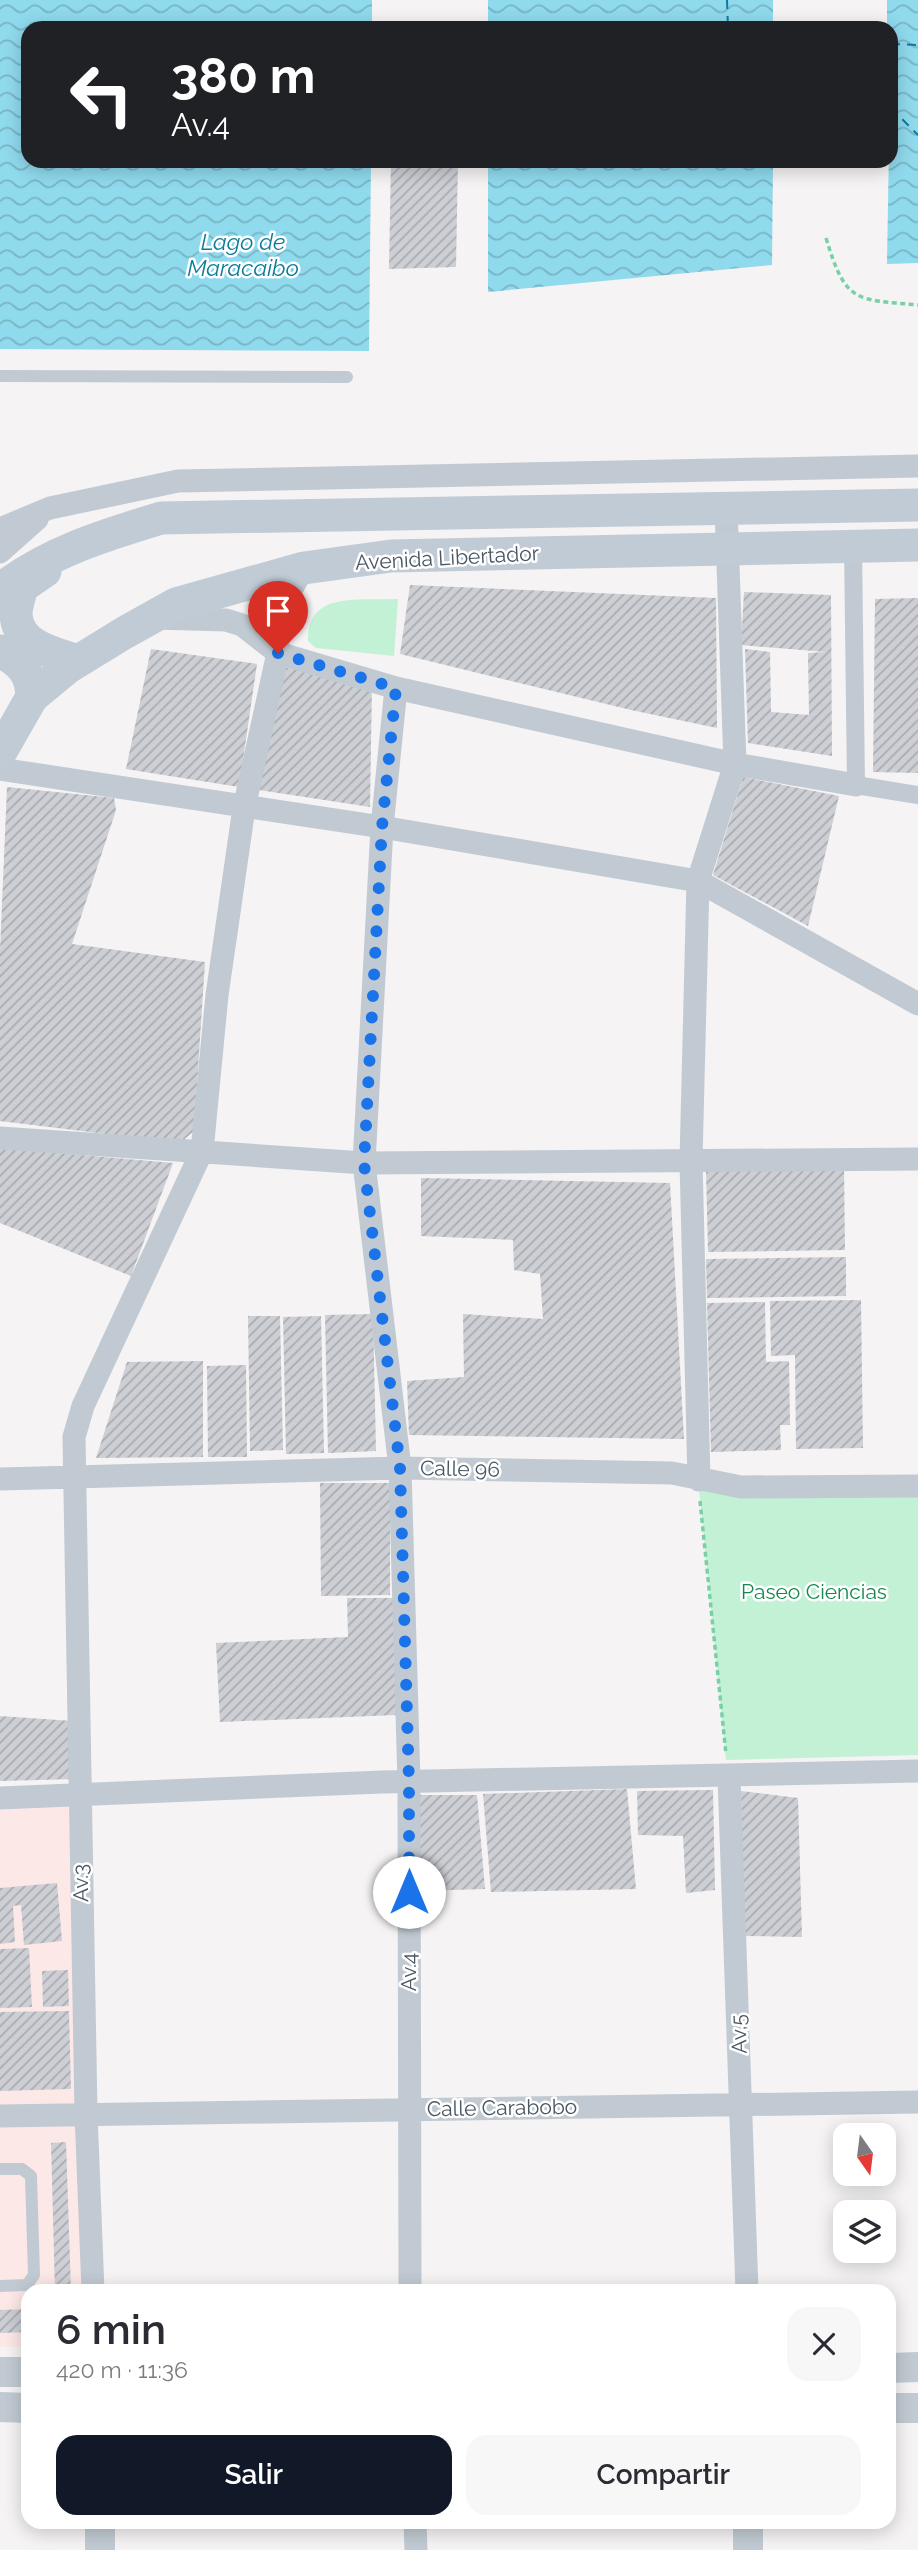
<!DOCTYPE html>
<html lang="es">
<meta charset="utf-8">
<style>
:root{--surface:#fff;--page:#f7f7f7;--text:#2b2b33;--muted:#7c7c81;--accent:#111827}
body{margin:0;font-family:Raleway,sans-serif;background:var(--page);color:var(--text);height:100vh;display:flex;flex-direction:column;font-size:26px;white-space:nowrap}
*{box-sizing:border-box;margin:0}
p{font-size:23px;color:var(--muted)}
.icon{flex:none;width:38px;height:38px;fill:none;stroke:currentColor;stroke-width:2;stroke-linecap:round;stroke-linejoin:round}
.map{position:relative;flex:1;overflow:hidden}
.sheet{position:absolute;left:21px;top:2284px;width:875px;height:245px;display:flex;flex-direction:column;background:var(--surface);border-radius:21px;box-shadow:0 4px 18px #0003}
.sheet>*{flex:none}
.hud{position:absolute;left:21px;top:21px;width:877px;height:147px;border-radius:21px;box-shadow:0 4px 18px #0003;background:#202124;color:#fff;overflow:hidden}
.needle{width:46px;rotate:166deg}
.fabs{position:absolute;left:833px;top:2123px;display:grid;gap:14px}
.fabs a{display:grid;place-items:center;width:63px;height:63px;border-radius:14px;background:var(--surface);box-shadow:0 4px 18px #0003;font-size:35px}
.pin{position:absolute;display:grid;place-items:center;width:60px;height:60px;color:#fff;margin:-72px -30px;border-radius:50% 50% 50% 0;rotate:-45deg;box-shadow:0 0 7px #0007}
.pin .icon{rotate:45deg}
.me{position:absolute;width:77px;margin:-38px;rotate:0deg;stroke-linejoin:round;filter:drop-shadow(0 0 5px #0008)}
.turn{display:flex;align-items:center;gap:24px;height:147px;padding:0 35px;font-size:32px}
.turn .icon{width:91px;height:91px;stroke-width:2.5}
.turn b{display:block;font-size:49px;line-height:60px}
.round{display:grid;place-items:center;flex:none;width:74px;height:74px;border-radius:21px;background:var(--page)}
.head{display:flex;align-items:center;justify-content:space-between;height:119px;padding:0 35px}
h1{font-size:42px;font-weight:600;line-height:52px}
.primary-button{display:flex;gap:14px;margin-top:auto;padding:14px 35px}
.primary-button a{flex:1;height:80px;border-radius:21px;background:var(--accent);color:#fff;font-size:28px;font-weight:600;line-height:80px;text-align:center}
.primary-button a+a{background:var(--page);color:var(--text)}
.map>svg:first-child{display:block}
.medical{fill:#fce8e6}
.green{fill:#c3f1d5}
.water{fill:url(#water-waves)}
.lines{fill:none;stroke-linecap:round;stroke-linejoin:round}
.ferry{stroke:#0c7c9b;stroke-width:2;stroke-dasharray:9 7;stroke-linecap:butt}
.building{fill:url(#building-hatch)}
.path{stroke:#7ad0a6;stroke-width:3.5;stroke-dasharray:5 3.5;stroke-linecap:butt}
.service{stroke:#c1cad2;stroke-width:12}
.pedestrian{stroke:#c1cad2;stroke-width:18}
.minor{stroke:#c1cad2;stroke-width:23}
.tertiary{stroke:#c1cad2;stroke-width:30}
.secondary{stroke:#c1cbd6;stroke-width:33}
.route{stroke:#1a73e8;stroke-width:12;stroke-dasharray:0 21.6}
.labels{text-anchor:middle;stroke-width:5;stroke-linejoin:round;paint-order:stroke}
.street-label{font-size:21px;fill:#4a5661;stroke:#fff}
.park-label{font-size:21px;fill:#17864f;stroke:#fff}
.water-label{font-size:23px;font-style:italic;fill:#0c7c9b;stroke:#fff}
</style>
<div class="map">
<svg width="918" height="2550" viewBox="0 0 918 2550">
<defs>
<pattern id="water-waves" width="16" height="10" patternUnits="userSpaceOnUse" patternTransform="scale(1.75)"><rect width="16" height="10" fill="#90daee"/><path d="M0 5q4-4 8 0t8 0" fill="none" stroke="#78b4c4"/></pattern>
<pattern id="building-hatch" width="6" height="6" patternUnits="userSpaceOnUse" patternTransform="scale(1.75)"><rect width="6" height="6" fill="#cdcfd5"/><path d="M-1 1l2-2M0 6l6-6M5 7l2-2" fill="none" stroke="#a8abb0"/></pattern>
</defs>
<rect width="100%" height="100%" fill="#f5f3f3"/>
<path class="medical" d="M80,1795L94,2291H28V2347H0V1798Z"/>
<path class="green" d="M398,599L394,656L316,648L308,641C306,590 361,601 398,599Z
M918,1486V1755L726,1760L699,1489Z"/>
<path class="water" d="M0,0H372V28H28V161H371L369,351L0,349Z
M488,0H773V28H488Z
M887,0H918V263L887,264L891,28H887Z
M488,161H773L772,265L488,292Z"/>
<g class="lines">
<path class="ferry" d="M727,0L728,28
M891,44L918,45
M891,108L918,135"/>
</g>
<path class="building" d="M391,161H458L456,267L389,269Z
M410,585L716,598L717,728L631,710L400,654Z
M744,592L831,595L832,756L748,743L745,649L770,652L771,712L809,715L808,653L826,652L741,645Z
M918,598V773L873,772L875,599Z
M151,649L257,664L239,787L126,769Z
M278,666L372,685L370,807L259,790Z
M743,777L839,796L808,926L713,875Z
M7,787L114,798L116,810L72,944L205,962L194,1131L180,1143L0,1121V951Z
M0,1148L173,1163L131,1276L0,1223Z
M844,1167L845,1250L708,1252L706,1170Z
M421,1178L670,1183L684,1439L409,1435L407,1381L464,1377L463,1314L543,1319L540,1274L514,1270L513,1240L421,1236Z
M846,1257V1296L707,1298L706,1259Z
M861,1300L863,1448L796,1449L795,1355L771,1356L770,1301Z
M765,1302L766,1362L789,1361L790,1425H780L781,1450L711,1452L707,1303Z
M373,1314L376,1451L328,1453L325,1315Z
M248,1316H280L283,1450L250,1451Z
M321,1316L324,1453L286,1454L283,1317Z
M203,1361V1457L96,1458L127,1362Z
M246,1365L247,1457H208L207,1366Z
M320,1483H390V1595L321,1596Z
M347,1598H396V1715L220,1722L216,1643L348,1637Z
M0,1716L73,1721L76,1779L0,1781Z
M627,1789L636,1889L491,1892L483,1794Z
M713,1790L715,1890L686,1893L683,1836L638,1835L637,1791Z
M741,1791L798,1798L802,1937L743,1936Z
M419,1795H477L485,1889L420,1891Z
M57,1883L62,1941L24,1945L21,1905L13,1906L15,1942L0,1944V1888Z
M29,1948L32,2007L0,2008V1949Z
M68,1970L69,2006L43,2007L42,1971Z
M69,2011L71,2089L0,2091V2012Z
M66,2142L71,2291H55L51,2143Z
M28,2309V2332L0,2333V2310Z"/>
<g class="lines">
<path class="path" d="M826,238C846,304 855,299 918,305
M700,1501L726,1754"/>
<path class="service" d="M0,376L347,377
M0,2169H22L31,2176L34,2275L27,2285L0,2286"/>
<path class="pedestrian" d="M853,546L856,785L918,795"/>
<path class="minor" d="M0,529L50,508L178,481L918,466
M0,552L37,519
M153,618L226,620L242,625L278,653L396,688L735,764L856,785
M396,688L382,827L364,1163L400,1468L409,1783L410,2291
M0,769L382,827L698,881L918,1004
M0,1138L364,1163L918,1159
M0,1479L400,1468L672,1473L741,1487L918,1486
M699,1480L691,1161L698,881L735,764L726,508
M729,1777L747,2291
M0,1798L382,1782L918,1771
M0,2116L918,2102
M93,2291L86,2113L74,1437L83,1406L202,1151L217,995L244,808L278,653C277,616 284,599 304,568
M415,2522L416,2550"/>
<path class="tertiary" d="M889,2368L918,2367
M0,2372H28
M0,2407L28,2408
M889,2408H918
M100,2522V2550
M748,2522V2550"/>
<path class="secondary" d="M45,571L22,587C20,595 16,606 16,614C17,646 54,653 78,661
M0,590C46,553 105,535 161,518L918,505
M0,651C22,663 31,673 32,697
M0,753L32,697L67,668L124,633L176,604L304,568L391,556L918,545"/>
</g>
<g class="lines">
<path class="route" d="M278,653L396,688L382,827L364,1163L400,1468L409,1783V1892"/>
</g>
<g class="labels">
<g class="street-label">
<text transform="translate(447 558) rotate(-3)" y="7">Avenida Libertador</text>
<text transform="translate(460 1469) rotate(1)" y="7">Calle 96</text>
<text transform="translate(81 1883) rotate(-91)" y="7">Av.3</text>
<text transform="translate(409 1972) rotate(-90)" y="7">Av.4</text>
<text transform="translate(739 2034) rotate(-92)" y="7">Av,5</text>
<text transform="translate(502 2108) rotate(-1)" y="7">Calle Carabobo</text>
</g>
<g class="park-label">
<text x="814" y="1599">Paseo Ciencias</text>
</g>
<g class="water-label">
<text x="243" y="250">Lago de<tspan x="243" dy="26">Maracaibo</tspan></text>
</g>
</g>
</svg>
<div class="fabs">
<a><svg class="needle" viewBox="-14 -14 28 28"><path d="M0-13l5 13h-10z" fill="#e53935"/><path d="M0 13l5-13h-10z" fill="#7c7c81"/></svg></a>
<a><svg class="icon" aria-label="layers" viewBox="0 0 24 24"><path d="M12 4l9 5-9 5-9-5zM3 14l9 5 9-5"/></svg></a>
</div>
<div class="pin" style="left:278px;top:653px;background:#d93025"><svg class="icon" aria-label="arrive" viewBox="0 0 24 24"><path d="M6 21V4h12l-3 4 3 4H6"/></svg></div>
<svg class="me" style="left:409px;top:1892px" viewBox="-20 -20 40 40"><circle r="19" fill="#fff"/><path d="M0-13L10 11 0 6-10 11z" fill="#1a73e8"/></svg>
<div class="hud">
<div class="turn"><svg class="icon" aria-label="left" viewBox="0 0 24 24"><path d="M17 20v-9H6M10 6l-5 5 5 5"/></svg><div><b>380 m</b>Av.4</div></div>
</div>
<section class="sheet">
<div class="head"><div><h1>6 min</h1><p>420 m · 11:36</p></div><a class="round"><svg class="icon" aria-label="close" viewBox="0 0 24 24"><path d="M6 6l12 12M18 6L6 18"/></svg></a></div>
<div class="primary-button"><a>Salir</a><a>Compartir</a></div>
</section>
</div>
